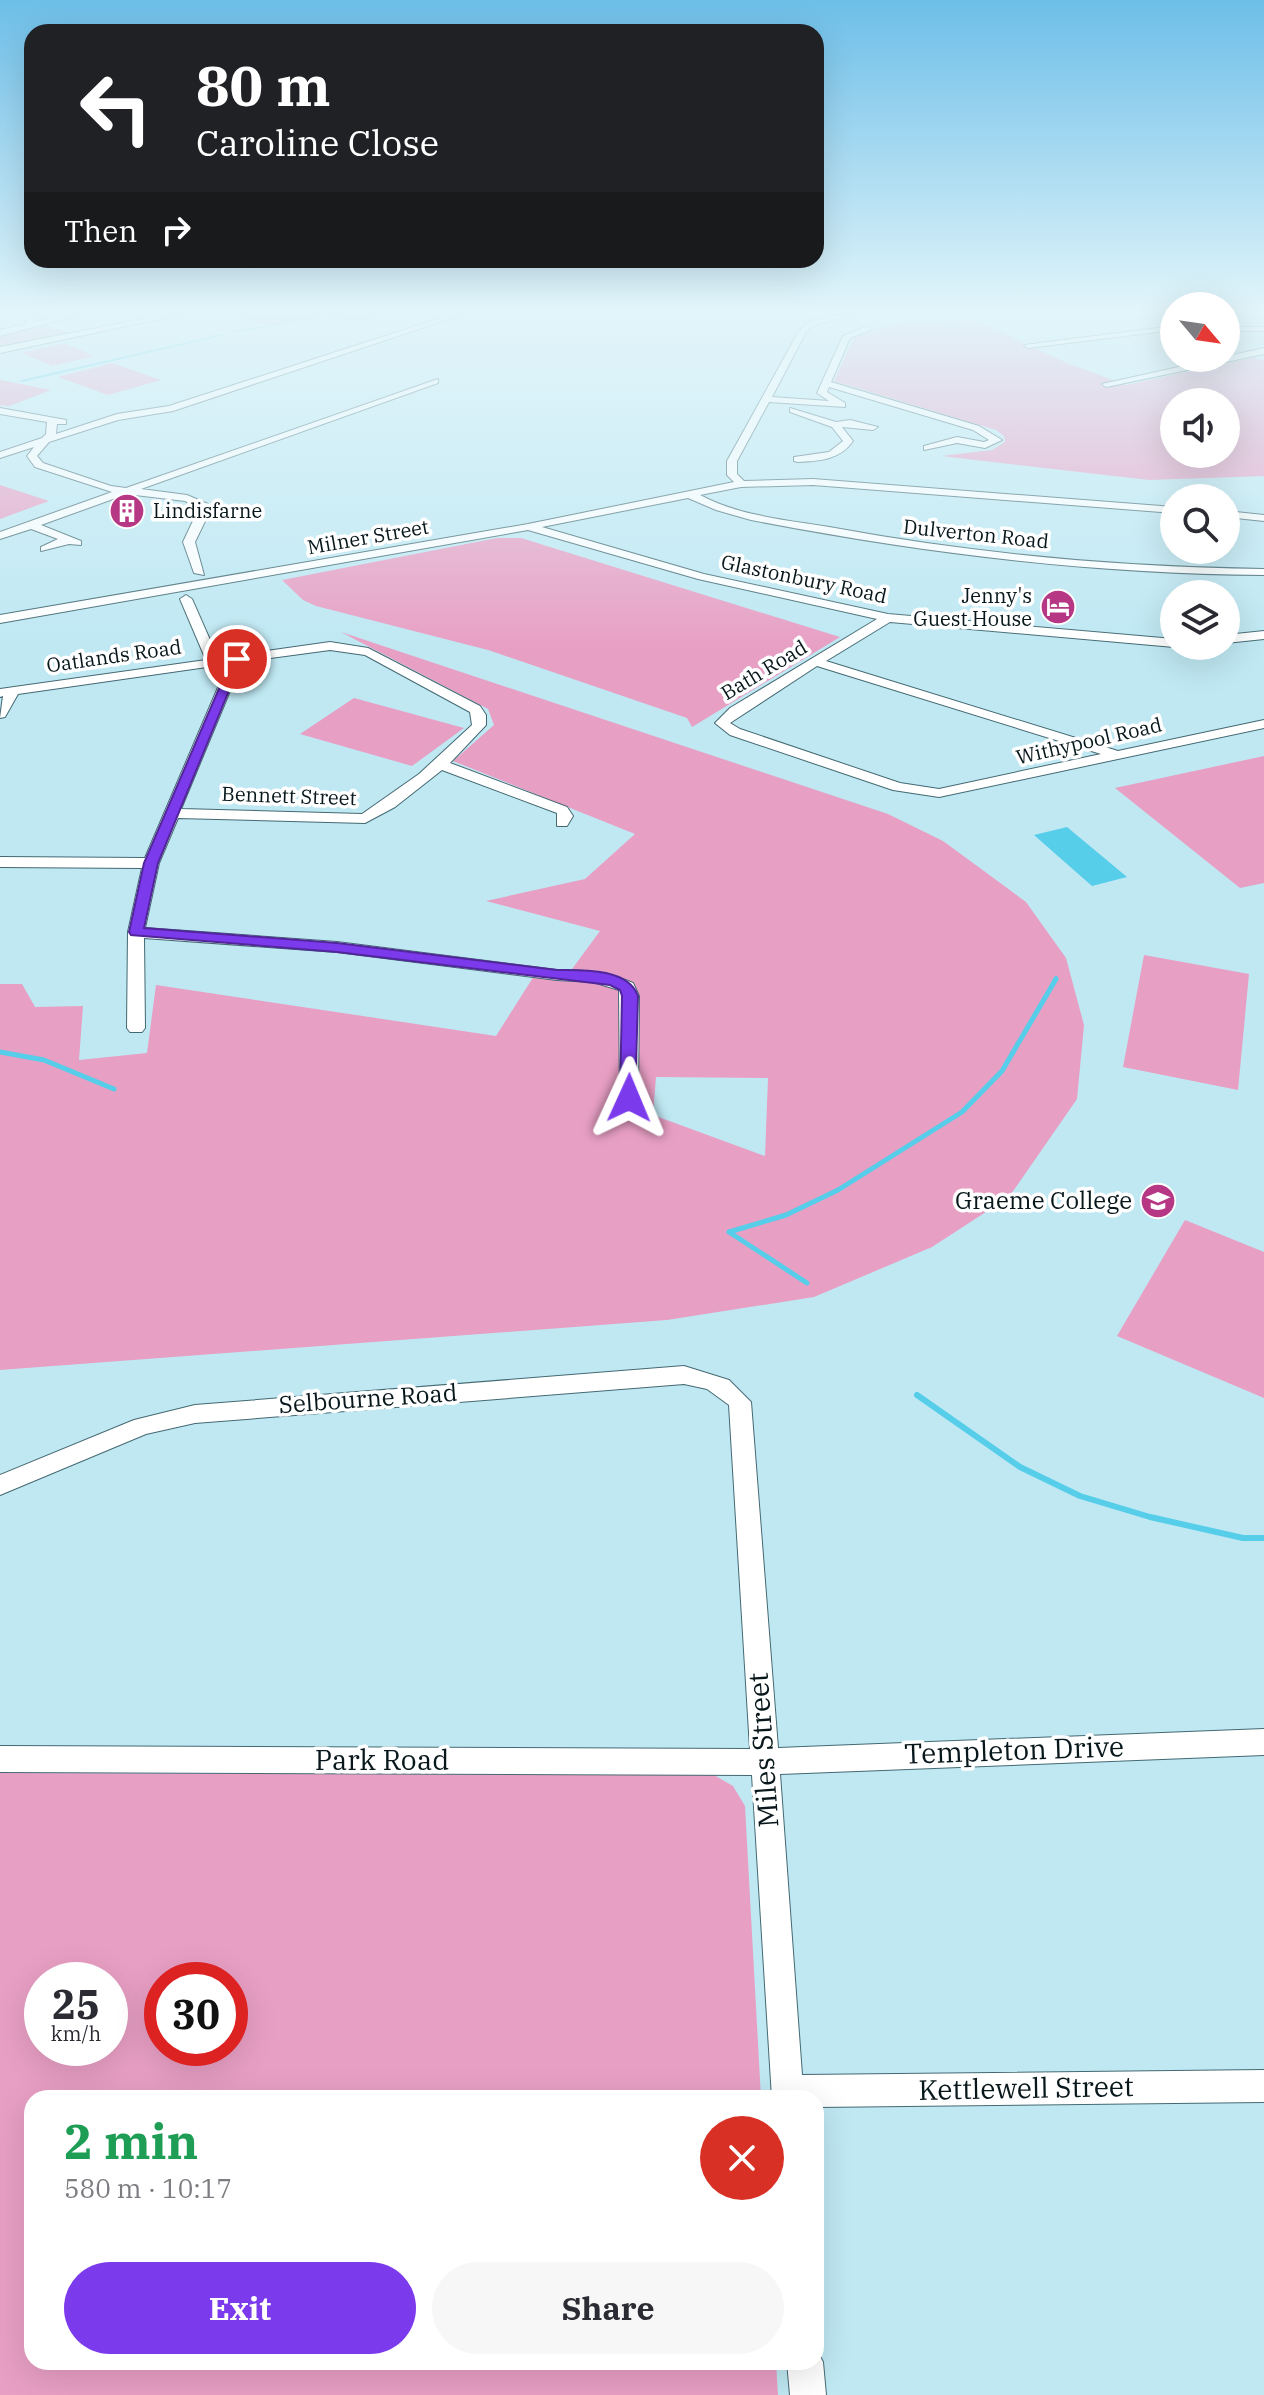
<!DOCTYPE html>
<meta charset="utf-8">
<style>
:root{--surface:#fff;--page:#f7f7f7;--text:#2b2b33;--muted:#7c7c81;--accent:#7c3aed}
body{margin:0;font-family:"IBM Plex Serif",serif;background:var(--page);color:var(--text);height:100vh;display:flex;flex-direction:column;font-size:30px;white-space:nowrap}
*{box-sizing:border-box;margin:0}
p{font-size:26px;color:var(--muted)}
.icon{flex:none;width:44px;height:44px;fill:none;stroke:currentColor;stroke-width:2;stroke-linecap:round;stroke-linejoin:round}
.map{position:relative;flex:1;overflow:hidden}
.panel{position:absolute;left:24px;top:2090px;width:800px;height:280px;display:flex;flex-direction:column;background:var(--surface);border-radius:24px;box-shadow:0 8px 32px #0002}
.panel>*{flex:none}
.guide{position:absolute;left:24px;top:24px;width:800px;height:244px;border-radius:24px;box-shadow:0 8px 32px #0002;background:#202124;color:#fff;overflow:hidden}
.needle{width:52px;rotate:119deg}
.buttons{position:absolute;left:1160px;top:292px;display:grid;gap:16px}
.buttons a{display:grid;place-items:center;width:80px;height:80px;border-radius:50%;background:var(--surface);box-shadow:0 8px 32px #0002;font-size:40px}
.speed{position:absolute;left:24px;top:1962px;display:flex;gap:16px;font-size:40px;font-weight:700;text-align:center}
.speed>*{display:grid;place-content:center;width:104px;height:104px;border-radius:50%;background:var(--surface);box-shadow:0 8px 32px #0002;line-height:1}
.speed small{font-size:20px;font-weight:400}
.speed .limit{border:12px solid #d22;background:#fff;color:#111}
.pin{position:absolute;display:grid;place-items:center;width:68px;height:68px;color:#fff;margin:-34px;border:4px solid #fff;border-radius:50%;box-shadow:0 2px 8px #0007}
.me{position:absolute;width:88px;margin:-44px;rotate:1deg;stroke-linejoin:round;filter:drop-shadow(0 0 6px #0008)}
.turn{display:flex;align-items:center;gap:28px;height:168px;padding:0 40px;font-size:36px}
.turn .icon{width:104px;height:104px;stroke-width:2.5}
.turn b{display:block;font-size:56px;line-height:68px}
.then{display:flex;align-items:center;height:76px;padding:0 40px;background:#0003;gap:16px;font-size:30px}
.round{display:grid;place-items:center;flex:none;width:84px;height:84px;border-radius:42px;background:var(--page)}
.head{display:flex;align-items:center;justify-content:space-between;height:136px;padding:0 40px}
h1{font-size:48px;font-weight:700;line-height:60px;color:#1e9e55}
.primary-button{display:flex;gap:16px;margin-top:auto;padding:16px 40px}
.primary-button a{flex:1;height:92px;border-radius:48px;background:var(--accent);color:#fff;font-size:32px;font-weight:700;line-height:92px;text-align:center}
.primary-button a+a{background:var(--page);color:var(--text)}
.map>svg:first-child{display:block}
.green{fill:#e89fc4;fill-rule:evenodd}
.water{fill:#56cde9}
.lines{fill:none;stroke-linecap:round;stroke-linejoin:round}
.stream-far3{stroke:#56cde9;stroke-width:2}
.stream-far2{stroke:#56cde9;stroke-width:4}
.stream-far1{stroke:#56cde9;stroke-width:5}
.stream{stroke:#56cde9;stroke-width:6}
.minor-casing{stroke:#446972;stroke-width:2}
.major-casing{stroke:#446972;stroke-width:2}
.minor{fill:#fff;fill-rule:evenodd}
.major{fill:#fff;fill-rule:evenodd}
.route{fill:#7c3aed;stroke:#51269a;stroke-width:2}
.labels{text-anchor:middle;stroke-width:7;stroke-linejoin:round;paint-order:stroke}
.far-poi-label{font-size:20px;fill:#08171b;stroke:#fff;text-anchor:start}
.far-street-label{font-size:20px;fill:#08171b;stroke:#fff}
.poi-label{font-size:24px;fill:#08171b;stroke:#fff;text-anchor:end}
.street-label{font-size:24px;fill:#08171b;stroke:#fff}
.near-street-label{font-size:28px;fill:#08171b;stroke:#fff}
</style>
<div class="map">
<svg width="1264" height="2395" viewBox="0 0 1264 2395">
<rect width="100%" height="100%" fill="#bfe8f3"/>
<path class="green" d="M233,314H379L363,318L327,315L270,327Z
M974,320L1067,363L1126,385L1252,358L1264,360V476L1149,480L941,456L992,450L1005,442L1004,436L996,430L834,381L855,335L899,323ZM1174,402H1226V454H1174Z
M45,325L71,333L0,349V335Z
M64,343L95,356L52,366L22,353Z
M112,363L161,380L108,395L58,377Z
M0,380L51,390L9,406L0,405Z
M0,485L49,501L0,519Z
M497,538H521L840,637L692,727L687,718L488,650L316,606L303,600L282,580Z
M341,632L888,814L943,841L1026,902L1066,958L1084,1025L1077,1099L1009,1197L932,1247L814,1297L667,1320L0,1370V984H22L35,1007L83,1006L79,1060L147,1053L156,985L496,1036L534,976L564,980L600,931L486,901L585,879L635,834L453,761L494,725L488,709ZM656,1077L768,1078L765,1156L653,1115Z
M354,698L464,728L412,766L300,734Z
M1264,756V883L1240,888L1115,788Z
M1144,955L1249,974L1238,1090L1123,1067Z
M1185,1220L1264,1252V1398L1117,1336Z
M0,1773L714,1775L733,1786L745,1806L761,2098H32V2362H776L778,2395H0ZM42,1980H110V2048H42ZM162,1980H230V2048H162Z"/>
<path class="water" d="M1067,827L1127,877L1092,886L1034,835Z"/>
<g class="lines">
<path class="stream-far3" d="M234,332L324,316L358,319L394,314
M22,381L222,335"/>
<path class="stream-far2" d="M1054,981L1056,978"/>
<path class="stream-far1" d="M0,1052L44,1060L114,1089
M729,1232L786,1215L838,1190L962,1112L1002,1071L1056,979
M729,1232L807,1283"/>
<path class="stream" d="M917,1395L1020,1467L1080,1496L1150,1517L1243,1538H1264"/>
<defs>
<path id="minor" d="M30,314H38L33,321L35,327H29L25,321Z
M168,314H183L0,353V347Z
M453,314H464L173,411L118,420L49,442L37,456L43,463L111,486L126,488L438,379V383L141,489L187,495L208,504L210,511L195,542L204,575L194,573L183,542L199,508L185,501L127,494L41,525L81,541V545L69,544L41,551V547L58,539L31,529L0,539V532L112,492L35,467L27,456L34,447L0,458V452L42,438L46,434L47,422L0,414V408L66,420V424H57L56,434L117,414L169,406Z
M842,314H856L815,325L806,332L772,397L829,401L817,393L843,336L868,326L871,330L850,338L831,382L979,426L1002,440L985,448L957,443L924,450V446L957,437L984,442L989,440L973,430L829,387L827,392L845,403V407L769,402L737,461V474L744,481L813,479L1174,507V513L813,485L741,487L700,495C741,517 790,520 835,528C977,554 1120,567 1264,569V575C1091,574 921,553 751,520L716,510L688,498L542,527L704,574L888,614L1174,639V646H1177L1174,647L890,622L826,661L1118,751L1264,720V728L939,797L893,790L730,735L715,723L730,708L877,619L698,579L528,530L0,623V615L528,524L734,482L727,475V461L799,331L809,321ZM817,666L1101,754L939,789L900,783L740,729L730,723Z
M1174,326V330L1028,348L1024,345Z
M1226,327H1264V331H1226Z
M1264,348V354L1106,387L1102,384Z
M790,408L836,422L850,420L878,427L873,430L842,427L853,441C840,460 819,461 798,462L794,461V457L829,452L843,441L832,427L790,412Z
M1226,511L1264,515V521L1226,517Z
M186,595L192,599L218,658L330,642L368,648L480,706L486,715V725L450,763L567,807L573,816L567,826H557V813L442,770L395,807L365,823L178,818L159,863L145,928L337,942L557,970C584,970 609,972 633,983L639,996L638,1098L636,1102L629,1104L620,1098L619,990L593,982L557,980L337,952L144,938L145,1028L142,1032H130L127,1028L128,932L142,868L0,867V857L145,858L228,664L18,694L5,717L0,718L3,696L0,697V689L206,660L180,599ZM330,650L365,655L470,712L472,725L419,774L362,814L181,809L242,662Z
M1264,631V639L1226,643V635Z
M684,1366L729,1380L751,1402L778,1748L1264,1729V1755L780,1774L802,2075L1264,2070V2102L816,2107V2098H772L752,1775L0,1772V1746L750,1749L729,1405L707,1389L684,1384L195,1423L146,1434L0,1495V1475L134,1420L195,1405Z
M816,2349L823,2362L826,2395H790L787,2362H816Z"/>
<path id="major" d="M66,314H83L0,336V330Z"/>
</defs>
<use href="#minor" class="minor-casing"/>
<use href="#major" class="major-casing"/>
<use href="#minor" class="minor"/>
<use href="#major" class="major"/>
</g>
<linearGradient id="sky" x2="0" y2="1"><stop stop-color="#6dbee8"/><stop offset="0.48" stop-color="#e2f5fa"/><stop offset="1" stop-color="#e2f5fa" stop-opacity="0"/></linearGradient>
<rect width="1264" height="649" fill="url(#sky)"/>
<path class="route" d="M233,656L242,659L158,863L144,928L337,943L557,970C582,970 628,968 638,996L635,1102H623L620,1098L622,996L620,990L610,985L337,952L131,935L129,932L144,863Z"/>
<defs>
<symbol id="building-disc" viewBox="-11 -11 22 22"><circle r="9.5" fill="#b63783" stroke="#fff"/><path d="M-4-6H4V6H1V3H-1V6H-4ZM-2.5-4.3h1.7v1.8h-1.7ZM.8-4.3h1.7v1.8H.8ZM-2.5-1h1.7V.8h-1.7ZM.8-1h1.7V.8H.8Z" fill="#fff"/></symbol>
<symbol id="hotel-disc" viewBox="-11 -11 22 22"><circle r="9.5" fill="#b63783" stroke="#fff"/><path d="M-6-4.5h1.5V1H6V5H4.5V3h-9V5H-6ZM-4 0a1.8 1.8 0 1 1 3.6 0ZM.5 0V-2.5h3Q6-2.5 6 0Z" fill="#fff"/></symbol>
<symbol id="school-disc" viewBox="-11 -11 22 22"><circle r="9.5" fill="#b63783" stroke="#fff"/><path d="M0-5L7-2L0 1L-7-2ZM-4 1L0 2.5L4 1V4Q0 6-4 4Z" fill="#fff"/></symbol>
</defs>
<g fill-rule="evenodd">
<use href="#building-disc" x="107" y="491" width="40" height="40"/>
<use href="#hotel-disc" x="1038" y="587" width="40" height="40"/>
<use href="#school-disc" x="1138" y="1181" width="40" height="40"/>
</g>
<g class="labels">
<g class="far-poi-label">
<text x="153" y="518">Lindisfarne</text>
<text x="1032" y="603" text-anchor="end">Jenny's<tspan x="1032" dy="23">Guest House</tspan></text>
</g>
<g class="far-street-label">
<text transform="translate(976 534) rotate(6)" y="7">Dulverton Road</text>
<text transform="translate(368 537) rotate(-10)" y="7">Milner Street</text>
<text transform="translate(804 579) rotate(12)" y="7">Glastonbury Road</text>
<text transform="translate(114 656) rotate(-8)" y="7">Oatlands Road</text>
<text transform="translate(764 670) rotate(-31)" y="7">Bath Road</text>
<text transform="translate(1089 741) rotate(-13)" y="7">Withypool Road</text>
<text transform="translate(289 796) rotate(2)" y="7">Bennett Street</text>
</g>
<g class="poi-label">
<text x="1132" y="1209">Graeme College</text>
</g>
<g class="street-label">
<text transform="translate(368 1399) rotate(-4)" y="8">Selbourne Road</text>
</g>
<g class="near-street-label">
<text transform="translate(763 1750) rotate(-94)" y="10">Miles Street</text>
<text transform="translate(1014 1750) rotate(-2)" y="10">Templeton Drive</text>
<text x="382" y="1770">Park Road</text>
<text transform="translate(1026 2088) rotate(-1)" y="10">Kettlewell Street</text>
</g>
</g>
</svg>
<div class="buttons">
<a><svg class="needle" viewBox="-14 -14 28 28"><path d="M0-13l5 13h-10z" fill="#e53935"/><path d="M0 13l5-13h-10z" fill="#7c7c81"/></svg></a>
<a><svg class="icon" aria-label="sound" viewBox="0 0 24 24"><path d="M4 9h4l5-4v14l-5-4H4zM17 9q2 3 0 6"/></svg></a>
<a><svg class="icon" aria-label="search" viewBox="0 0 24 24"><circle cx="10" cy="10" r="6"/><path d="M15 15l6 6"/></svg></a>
<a><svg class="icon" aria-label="layers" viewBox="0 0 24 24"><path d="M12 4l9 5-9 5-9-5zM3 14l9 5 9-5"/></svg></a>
</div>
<div class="speed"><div>25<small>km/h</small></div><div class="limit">30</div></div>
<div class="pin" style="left:237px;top:659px;background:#d93025"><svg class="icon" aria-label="arrive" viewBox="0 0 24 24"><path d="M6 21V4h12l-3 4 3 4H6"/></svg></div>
<svg class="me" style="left:629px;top:1098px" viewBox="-20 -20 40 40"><path d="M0-17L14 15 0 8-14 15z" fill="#7c3aed" stroke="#fff" stroke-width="4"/></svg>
<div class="guide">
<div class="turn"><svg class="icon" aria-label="left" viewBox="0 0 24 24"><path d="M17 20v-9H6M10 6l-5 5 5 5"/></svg><div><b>80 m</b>Caroline Close</div></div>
<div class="then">Then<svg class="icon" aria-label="right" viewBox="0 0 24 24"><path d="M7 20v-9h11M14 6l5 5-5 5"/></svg></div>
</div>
<section class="panel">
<div class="head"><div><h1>2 min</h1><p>580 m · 10:17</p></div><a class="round" style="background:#d93025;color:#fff"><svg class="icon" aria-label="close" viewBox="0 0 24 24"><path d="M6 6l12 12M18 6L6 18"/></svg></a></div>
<div class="primary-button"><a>Exit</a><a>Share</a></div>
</section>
</div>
